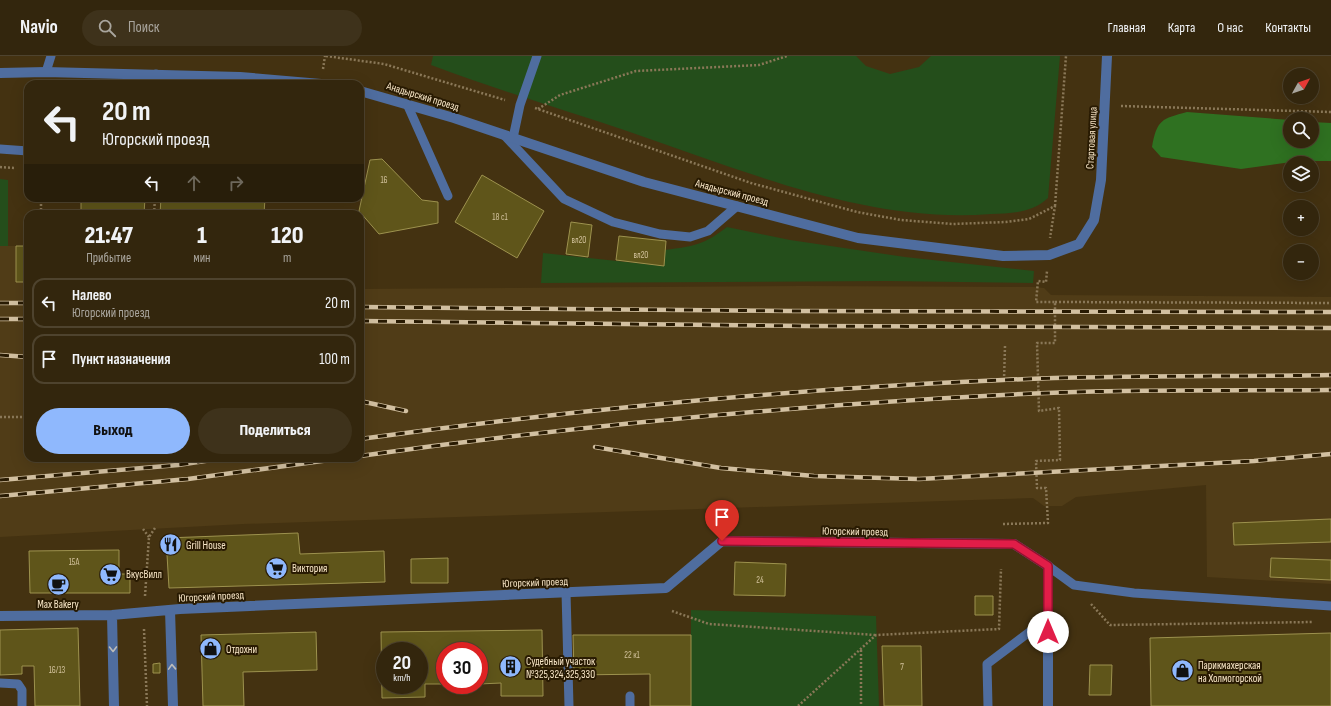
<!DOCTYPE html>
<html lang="ru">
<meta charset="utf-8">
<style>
:root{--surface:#33260d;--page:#3e321b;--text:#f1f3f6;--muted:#a9a59d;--line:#4e432e;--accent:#8fb8fd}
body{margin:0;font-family:"Sofia Sans Condensed",sans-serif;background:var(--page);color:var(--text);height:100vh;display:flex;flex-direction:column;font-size:15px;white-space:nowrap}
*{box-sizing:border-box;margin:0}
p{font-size:13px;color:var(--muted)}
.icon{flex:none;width:22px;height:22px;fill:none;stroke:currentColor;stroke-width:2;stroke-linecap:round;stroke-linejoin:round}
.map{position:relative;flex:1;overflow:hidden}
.sheet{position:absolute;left:24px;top:154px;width:340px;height:252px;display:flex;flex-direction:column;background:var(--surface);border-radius:12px;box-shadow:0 4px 16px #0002,0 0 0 1px var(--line)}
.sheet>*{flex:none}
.hud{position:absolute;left:24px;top:24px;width:340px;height:122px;border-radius:12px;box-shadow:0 4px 16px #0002,0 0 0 1px var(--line);background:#33260d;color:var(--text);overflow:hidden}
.needle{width:26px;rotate:50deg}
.controls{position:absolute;left:1283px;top:12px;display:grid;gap:8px}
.controls a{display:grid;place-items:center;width:36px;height:36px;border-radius:50%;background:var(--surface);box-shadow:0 4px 16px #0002,0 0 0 1px var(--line);font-size:20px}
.speed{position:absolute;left:376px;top:586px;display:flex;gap:8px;font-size:20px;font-weight:700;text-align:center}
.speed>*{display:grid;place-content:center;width:52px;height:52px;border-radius:50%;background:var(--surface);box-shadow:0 4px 16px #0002,0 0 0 1px var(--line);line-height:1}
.speed small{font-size:10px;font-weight:400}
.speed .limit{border:6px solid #d22;background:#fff;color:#111}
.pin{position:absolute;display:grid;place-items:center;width:34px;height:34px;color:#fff;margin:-41px -17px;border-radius:50% 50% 50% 0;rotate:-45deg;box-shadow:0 0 4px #0007}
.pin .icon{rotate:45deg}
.me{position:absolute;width:44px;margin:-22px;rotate:0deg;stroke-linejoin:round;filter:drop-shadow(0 0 3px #0008)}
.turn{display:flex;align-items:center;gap:14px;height:84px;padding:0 12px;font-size:18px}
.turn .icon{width:52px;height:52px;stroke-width:2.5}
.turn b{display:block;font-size:28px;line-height:34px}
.lanes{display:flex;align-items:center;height:38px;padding:0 12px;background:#0003;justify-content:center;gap:20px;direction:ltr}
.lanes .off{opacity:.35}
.eta{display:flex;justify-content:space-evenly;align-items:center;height:68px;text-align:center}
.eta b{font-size:24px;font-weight:800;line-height:28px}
.action{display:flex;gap:8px;margin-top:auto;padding:8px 12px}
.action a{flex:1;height:46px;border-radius:24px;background:var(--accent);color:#111;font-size:16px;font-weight:800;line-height:46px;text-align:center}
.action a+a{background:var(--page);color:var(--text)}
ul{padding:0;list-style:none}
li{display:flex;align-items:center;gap:12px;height:50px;margin:0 8px 6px;padding:0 4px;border:2px solid var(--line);border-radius:12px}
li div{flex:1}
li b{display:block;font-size:15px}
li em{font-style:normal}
header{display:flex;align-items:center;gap:24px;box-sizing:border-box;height:56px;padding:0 20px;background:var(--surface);border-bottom:1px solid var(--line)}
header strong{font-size:19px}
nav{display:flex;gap:22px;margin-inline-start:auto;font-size:14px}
.search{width:280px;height:36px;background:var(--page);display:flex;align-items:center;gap:10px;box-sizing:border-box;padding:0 14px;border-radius:22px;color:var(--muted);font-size:15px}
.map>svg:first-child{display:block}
.built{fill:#503c17}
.green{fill:#244e1b}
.forest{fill:#2f7121}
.building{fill:#5f551a;stroke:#9d924e;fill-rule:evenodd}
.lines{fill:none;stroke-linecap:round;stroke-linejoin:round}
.path{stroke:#8a7858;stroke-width:2.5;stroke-dasharray:2 2;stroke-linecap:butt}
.service{stroke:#4f6d9f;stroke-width:9}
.minor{stroke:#4f6d9f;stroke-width:10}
.tertiary{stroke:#4f6d9f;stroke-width:10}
.rail-casing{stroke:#d2c0a1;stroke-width:4.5}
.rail{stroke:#281a02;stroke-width:3;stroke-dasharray:9;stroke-linecap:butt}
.oneway{stroke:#bdbcb9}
.route-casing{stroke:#92132f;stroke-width:10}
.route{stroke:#e11d48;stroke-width:7}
.labels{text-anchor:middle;stroke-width:4;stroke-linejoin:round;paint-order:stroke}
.number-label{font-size:9px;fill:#d2c29c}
.street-label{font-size:11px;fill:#f8e6c7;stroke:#281a02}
.poi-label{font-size:11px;fill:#f8e6c7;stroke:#281a02;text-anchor:start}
</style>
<header>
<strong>Navio</strong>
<div class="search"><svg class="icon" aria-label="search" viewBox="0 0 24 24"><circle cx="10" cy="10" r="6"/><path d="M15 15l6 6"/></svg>Поиск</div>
<nav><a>Главная</a><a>Карта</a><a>О нас</a><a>Контакты</a></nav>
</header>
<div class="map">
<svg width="1331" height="650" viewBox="0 0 1331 650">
<rect width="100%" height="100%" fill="#443211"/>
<path class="built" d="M0,190H28V402H360V233L802,230L1033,231L1044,232L1051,239L1331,241V528L1207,521L1206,429L1076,441L1062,450H1044L1033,442L243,468L0,481Z"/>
<path class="green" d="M433,0H856L866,10L890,18L919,11L931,0H1060L1048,142C1032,157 1012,157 991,158C867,168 742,114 627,75C561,53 495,33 431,9Z
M0,123L8,124V190H0Z
M727,171L790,184L905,201L1034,215L1033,227L887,225L541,227L543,197L663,210L665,194C695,190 703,189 727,171Z
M691,554L876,560L879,650H691Z"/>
<path class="forest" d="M1187,56L1290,64V85H1312V66L1331,67V105H1298L1241,113L1161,101L1152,91C1157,63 1162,63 1187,56Z"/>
<path class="building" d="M382,103L422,144L438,146V167L379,178L359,155L370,104Z
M482,119L544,155L517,202L455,166Z
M81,142H145L144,158H81Z
M161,142H265L264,158H160Z
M571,166L592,169L588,201L566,198Z
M619,180L666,185L664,210L616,204Z
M16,190H28V226H16Z
M1331,463V486L1234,489L1233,467Z
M298,477L300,498L384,495L385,526L169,532L166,482Z
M119,494V518H130V537H30L29,495Z
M448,502V527H411V503Z
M1271,502L1331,504V524L1270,521Z
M735,506L786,508L785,540L734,539Z
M975,540H993V559H975Z
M78,572L80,650H35L34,610H22V618L0,619V574Z
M542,574L543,640H501V627L479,628V595H445V628H425V641L382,642L381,576ZM385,595H419V629H385Z
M316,576L317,614L243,616L244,650H203L201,579Z
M1331,577V650H1151L1150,582Z
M573,579H691V650H650V618L574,619Z
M882,590H921L922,650H884Z
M160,607V617H153V608Z
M1090,609H1112L1111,639H1089Z"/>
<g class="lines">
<path class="path" d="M326,0L384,8L505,44
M323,13L325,0
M1121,50L1331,56
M535,52L751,127L857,156L901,164L953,168L1006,166L1029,163L1055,150L1050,182
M538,53L560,39L636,15L759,9L787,0
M0,111L14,112
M1055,150L1066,0
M41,158V142
M154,158L155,142
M1055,246L1331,247
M1004,324L1005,290
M0,361H28
M1003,468L1048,467L1046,432H1037L1036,405L1060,404L1059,352L1039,355L1037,287H1055V246H1036L1038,225L1046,226L1047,215
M143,473L149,481
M145,540L149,481L155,472
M1091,548L1110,569L1313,566
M672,555L709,568L875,579
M144,573L147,650
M861,594V650
M798,650L876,579L999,573L1001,513"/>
<path class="service" d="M46,16L51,0
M156,28V18
M407,48L448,140
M504,79L564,143L613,166L660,178L690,181L708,175L737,150
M513,82L520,49L537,0
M0,93L28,95
M1048,510L1074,529L1134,537L1331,550
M566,536L569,650
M0,627L18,628L22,634V650
M630,650V640
M988,650L987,608L1048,562"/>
<path class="minor" d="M170,554L173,650
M112,559L114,650
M0,560L112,559L180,553L666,532L722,485L1014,488L1048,510V650"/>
<path class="tertiary" d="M0,17L46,16L240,21L321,28
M360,35L454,62L644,126L858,182L1003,200L1049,199L1079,188L1094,164L1101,124L1107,0"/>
<defs>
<path id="rail" d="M0,247H28
M360,251L789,255L1331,256
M0,263H28
M360,265L806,270L1331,272
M0,299L28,301
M360,345L406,355
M360,383C573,354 788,333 1003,324C1112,319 1222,321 1331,319
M595,391L721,412L814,420L919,423L1254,405L1331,398
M360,400C574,370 788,350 1003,339C1112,333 1222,335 1331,334
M0,424L178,409L225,402
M0,440L188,423L344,402"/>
</defs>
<use href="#rail" class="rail-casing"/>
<use href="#rail" class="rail"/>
</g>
<defs><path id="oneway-chevron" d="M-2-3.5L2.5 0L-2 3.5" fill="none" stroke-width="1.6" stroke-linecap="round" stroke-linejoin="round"/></defs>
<g class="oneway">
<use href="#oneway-chevron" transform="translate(113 593) rotate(89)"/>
<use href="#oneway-chevron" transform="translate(172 611) rotate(-92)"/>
</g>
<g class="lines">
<defs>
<path id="route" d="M722,485L1014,488L1048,510V576"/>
</defs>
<use href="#route" class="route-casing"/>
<use href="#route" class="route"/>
</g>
<defs>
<symbol id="restaurant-disc" viewBox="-11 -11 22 22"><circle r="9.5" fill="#8fb8fd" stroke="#281a02"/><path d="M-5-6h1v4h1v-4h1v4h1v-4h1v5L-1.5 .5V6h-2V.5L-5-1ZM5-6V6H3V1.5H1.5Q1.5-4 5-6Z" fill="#111"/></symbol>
<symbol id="supermarket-disc" viewBox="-11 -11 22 22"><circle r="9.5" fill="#8fb8fd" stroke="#281a02"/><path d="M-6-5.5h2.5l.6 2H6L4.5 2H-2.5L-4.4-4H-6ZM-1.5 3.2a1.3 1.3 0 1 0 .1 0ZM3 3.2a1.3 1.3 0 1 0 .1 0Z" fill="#111"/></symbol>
<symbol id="cafe-disc" viewBox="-11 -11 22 22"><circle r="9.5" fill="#8fb8fd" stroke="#281a02"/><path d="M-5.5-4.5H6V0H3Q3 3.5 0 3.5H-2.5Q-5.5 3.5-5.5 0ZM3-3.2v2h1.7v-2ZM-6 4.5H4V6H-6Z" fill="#111"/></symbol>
<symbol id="shop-disc" viewBox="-11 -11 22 22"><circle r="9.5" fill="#8fb8fd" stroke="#281a02"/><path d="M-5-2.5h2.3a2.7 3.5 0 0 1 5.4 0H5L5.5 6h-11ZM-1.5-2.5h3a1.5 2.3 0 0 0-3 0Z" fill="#111"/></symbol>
<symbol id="building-disc" viewBox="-11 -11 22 22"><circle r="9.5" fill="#8fb8fd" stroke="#281a02"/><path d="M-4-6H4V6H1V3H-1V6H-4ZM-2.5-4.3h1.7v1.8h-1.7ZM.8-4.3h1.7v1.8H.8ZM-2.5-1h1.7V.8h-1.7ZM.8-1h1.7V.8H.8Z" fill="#111"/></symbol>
</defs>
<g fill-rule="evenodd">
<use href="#restaurant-disc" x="158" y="476" width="25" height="25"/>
<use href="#supermarket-disc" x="264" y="500" width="25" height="25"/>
<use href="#supermarket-disc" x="98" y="506" width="25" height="25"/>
<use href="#cafe-disc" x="46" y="516" width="25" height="25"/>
<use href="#shop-disc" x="198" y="580" width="25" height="25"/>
<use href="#building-disc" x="498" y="598" width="25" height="25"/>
<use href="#shop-disc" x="1170" y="602" width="25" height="25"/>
</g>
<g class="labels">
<g class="number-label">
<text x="384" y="127">16</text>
<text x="500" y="164">18 с1</text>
<text x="579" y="187">вл20</text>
<text x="641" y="202">вл20</text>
<text x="74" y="509">15А</text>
<text x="760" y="527">24</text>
<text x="632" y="602">22 к1</text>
<text x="902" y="614">7</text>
<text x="57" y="617">16/13</text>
</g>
<g class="street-label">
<text transform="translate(423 40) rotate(17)" y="4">Анадырский проезд</text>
<text transform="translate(1091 82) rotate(-87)" y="4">Стартовая улица</text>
<text transform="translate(732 136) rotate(15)" y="4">Анадырский проезд</text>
<text transform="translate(855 475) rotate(1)" y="4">Югорский проезд</text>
<text transform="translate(535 526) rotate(-2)" y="4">Югорский проезд</text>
<text transform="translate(211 540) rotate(-3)" y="4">Югорский проезд</text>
</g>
<g class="poi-label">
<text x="186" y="493">Grill House</text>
<text x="292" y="516">Виктория</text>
<text x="126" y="522">ВкусВилл</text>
<text x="58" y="552" text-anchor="middle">Max Bakery</text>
<text x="226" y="597">Отдохни</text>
<text x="526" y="609">Судебный участок<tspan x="526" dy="13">№325,324,325,330</tspan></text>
<text x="1198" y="613">Парикмахерская<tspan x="1198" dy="13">на Холмогорской</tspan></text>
</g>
</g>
</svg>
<div class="controls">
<a><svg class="needle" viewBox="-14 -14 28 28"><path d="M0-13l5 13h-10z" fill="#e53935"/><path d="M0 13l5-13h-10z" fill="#a9a59d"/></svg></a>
<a><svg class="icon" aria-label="search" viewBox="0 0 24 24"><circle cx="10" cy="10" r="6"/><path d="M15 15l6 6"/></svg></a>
<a><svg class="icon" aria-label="layers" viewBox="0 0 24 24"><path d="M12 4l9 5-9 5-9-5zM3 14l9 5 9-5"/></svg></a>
<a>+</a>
<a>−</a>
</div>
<div class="speed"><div>20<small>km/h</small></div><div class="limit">30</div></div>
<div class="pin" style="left:722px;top:485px;background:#d93025"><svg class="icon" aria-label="arrive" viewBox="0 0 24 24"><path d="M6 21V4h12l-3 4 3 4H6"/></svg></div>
<svg class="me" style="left:1048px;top:576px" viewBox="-20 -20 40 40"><circle r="19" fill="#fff"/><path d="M0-13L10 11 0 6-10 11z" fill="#e11d48"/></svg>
<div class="hud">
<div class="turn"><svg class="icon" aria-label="left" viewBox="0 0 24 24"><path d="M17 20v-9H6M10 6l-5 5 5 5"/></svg><div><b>20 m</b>Югорский проезд</div></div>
<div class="lanes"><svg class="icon" aria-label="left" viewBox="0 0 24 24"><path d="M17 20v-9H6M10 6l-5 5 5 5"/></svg><svg class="icon off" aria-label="ahead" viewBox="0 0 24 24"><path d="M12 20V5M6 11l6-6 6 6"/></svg><svg class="icon off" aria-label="right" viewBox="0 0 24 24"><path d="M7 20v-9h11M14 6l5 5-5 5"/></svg></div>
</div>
<section class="sheet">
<div class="eta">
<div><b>21:47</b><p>Прибытие</p></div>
<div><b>1</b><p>мин</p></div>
<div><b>120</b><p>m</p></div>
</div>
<ul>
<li><svg class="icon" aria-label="left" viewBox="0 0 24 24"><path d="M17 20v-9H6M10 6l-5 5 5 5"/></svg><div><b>Налево</b><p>Югорский проезд</p></div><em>20 m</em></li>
<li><svg class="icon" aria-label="arrive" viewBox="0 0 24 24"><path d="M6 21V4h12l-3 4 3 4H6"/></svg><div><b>Пункт назначения</b></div><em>100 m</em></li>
</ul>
<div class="action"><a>Выход</a><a>Поделиться</a></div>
</section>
</div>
